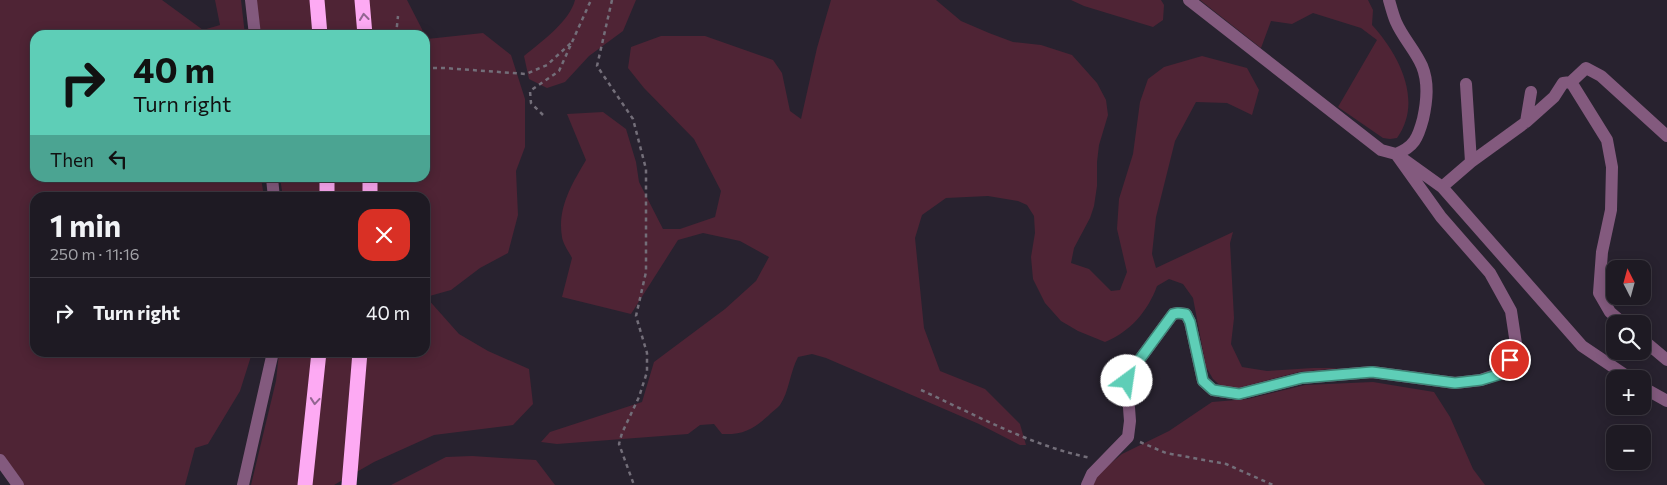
<!DOCTYPE html>
<meta charset="utf-8">
<style>
:root{--surface:#1e1a23;--page:#2b2730;--text:#f1f3f6;--muted:#a1a1a6;--line:#3c3841}
body{margin:0;font-family:Commissioner,sans-serif;background:var(--page);color:var(--text);height:100vh;display:flex;flex-direction:column;font-size:19px;white-space:nowrap}
*{box-sizing:border-box;margin:0}
p{font-size:16px;color:var(--muted)}
.icon{flex:none;width:28px;height:28px;fill:none;stroke:currentColor;stroke-width:2;stroke-linecap:round;stroke-linejoin:round}
.map{position:relative;flex:1;overflow:hidden}
.side{position:absolute;left:30px;top:192px;width:400px;height:165px;display:flex;flex-direction:column;background:var(--surface);border-radius:15px;box-shadow:0 2px 12px #0003,0 0 0 1px var(--line)}
.side>*{flex:none}
.banner{position:absolute;left:30px;top:30px;width:400px;height:152px;border-radius:15px;box-shadow:0 2px 12px #0003,0 0 0 1px var(--line);background:#5eceb7;color:#111;overflow:hidden}
.needle{width:32px;rotate:354deg}
.tools{position:absolute;left:1606px;top:260px;display:grid;gap:10px}
.tools a{display:grid;place-items:center;width:45px;height:45px;border-radius:10px;background:var(--surface);box-shadow:0 2px 12px #0003,0 0 0 1px var(--line);font-size:25px}
.pin{position:absolute;display:grid;place-items:center;width:42px;height:42px;color:#fff;margin:-21px;border:2px solid #fff;border-radius:50%;box-shadow:0 1px 5px #0007}
.me{position:absolute;width:55px;margin:-28px;rotate:31deg;stroke-linejoin:round;filter:drop-shadow(0 0 4px #0008)}
.turn{display:flex;align-items:center;gap:18px;height:105px;padding:0 20px;font-size:22px}
.turn .icon{width:65px;height:65px;stroke-width:2.5}
.turn b{display:block;font-size:35px;line-height:42px}
.then{display:flex;align-items:center;height:48px;padding:0 20px;background:#0003;gap:10px;font-size:19px}
.round{display:grid;place-items:center;flex:none;width:52px;height:52px;border-radius:15px;background:var(--page)}
.head{display:flex;align-items:center;justify-content:space-between;height:85px;padding:0 20px}
h1{font-size:30px;font-weight:700;line-height:38px}
ul{padding:0;list-style:none}
li{display:flex;align-items:center;gap:15px;height:70px;padding:0 20px;border-top:1px solid var(--line)}
li div{flex:1}
li b{display:block;font-size:19px}
li em{font-style:normal}
.map>svg:first-child{display:block}
.green{fill:#4f2435}
.lines{fill:none;stroke-linecap:round;stroke-linejoin:round}
.path{stroke:#736e79;stroke-width:2.5;stroke-dasharray:4 4;stroke-linecap:butt}
.minor{stroke:#835a7e;stroke-width:12}
.highway{stroke:#fdaaf3;stroke-width:15}
.oneway{stroke:#926691}
.route-casing{stroke:#3d8677;stroke-width:12}
.route{stroke:#5eceb7;stroke-width:9}
</style>
<div class="map">
<svg width="1667" height="485" viewBox="0 0 1667 485">
<rect width="100%" height="100%" fill="#28222f"/>
<path class="green" d="M0,0H162L203,30L220,25L215,0H241L245,35H35V178H261L264,197L35,198V352L252,353L240,391L208,444L195,448L185,485H24L22,480L0,454Z
M256,0H407L425,35H261Z
M575,0H636L623,31L589,56L565,82L547,88L529,79L524,56C541,42 570,21 575,0Z
M831,0H936L961,21L989,33L1013,42L1041,45L1072,55L1097,83L1106,100L1108,115L1099,145L1097,162V186L1094,206L1090,218L1074,248L1071,263L1089,269L1111,291L1120,290L1127,272L1117,229L1119,199L1133,154L1140,102L1148,79L1164,67L1202,56L1247,68L1259,90L1252,115L1227,103L1196,102L1175,141L1156,217L1152,254L1156,268L1233,232L1230,243L1234,318L1231,344L1242,367L1267,371L1313,368H1341L1299,372L1238,388L1222,387L1213,379L1206,367L1193,298L1183,284L1169,279L1157,286C1148,311 1130,332 1105,342L1078,331L1061,321L1045,303L1033,279L1031,257L1035,233L1034,216L1027,205L1018,201L988,196L946,198L922,215L915,238L924,328L940,371L985,389L1020,424L1026,445H1020L979,424L826,358L812,354L798,357C790,372 789,392 780,405C777,409 771,412 768,416C753,429 743,435 722,434L714,424L700,425L688,434L557,444L541,442L550,432L642,402L654,362L725,309L756,281L769,257L740,241L703,233L678,240L631,314L562,297L572,258C569,252 563,244 562,237C557,208 572,184 586,160L567,114L603,112L626,129L636,162L639,182L663,229H680L715,217L721,191L694,139L644,88L628,68L631,47L661,36H705L773,60L782,73L790,111L801,119L817,48Z
M1071,0H1161L1164,5L1163,20L1153,27L1084,6Z
M1200,0H1368L1373,10L1372,25C1398,53 1424,101 1397,138L1390,139L1383,138L1338,107L1377,40L1361,28L1313,13L1292,24L1271,21L1261,48Z
M483,33L511,55L525,99V147L516,171L518,215L508,253L480,268L451,290L426,297L459,334L488,351L529,369L533,404L513,425L434,435L374,462L334,485H251L276,381L279,353L425,352V198L283,197L280,178H425V35L427,39Z
M1373,382L1434,392L1450,417L1473,469L1485,485H1092L1094,477L1122,454L1169,431L1212,402L1248,399L1305,385Z
M472,456L536,460L555,485H391L446,457Z"/>
<g class="lines">
<path class="path" d="M612,0L597,66L633,119L646,169V272L636,316L647,353V372L639,397L622,433L619,444L634,485
M396,35L398,16
M425,68H444L526,74L547,65L572,42
M543,115L531,103L530,91L559,71L591,0
M921,390C976,415 1031,446 1091,458
M1140,442L1166,453L1226,464L1273,485"/>
<path class="minor" d="M251,0L255,35
M1189,0L1381,150L1396,154L1442,187L1582,346L1631,379
M1389,0C1391,7 1393,15 1396,22C1403,38 1415,50 1422,66C1429,83 1427,101 1423,119C1418,138 1414,147 1396,154
M1526,122L1554,97L1563,83L1571,82
M1471,162L1526,122L1531,92
M272,178L274,198
M1442,187L1471,162L1466,84
M1624,324L1610,312L1599,293L1602,252L1611,210L1612,167L1607,140L1571,82L1586,68L1601,76L1667,136
M1642,339L1667,360
M1642,387L1667,401
M0,460L18,485
M243,485L273,352
M1087,485L1092,474L1128,437L1130,421L1127,381L1129,374L1173,314L1178,313L1186,314L1190,322L1203,381L1213,390L1239,394L1302,378L1372,372L1455,383L1481,380L1501,373L1510,360L1516,344L1511,311L1490,273L1441,217L1396,154"/>
<path class="highway" d="M317,0L320,35
M362,0L365,35
M327,198V178
M370,198V178
M305,485L319,352
M349,485L360,352"/>
</g>
<defs><path id="oneway-chevron" d="M-2-3.5L2.5 0L-2 3.5" fill="none" stroke-width="1.6" stroke-linecap="round" stroke-linejoin="round" transform="scale(1.25)"/></defs>
<g class="oneway">
<use href="#oneway-chevron" transform="translate(364 17) rotate(-96)"/>
<use href="#oneway-chevron" transform="translate(315 401) rotate(95)"/>
</g>
<g class="lines">
<defs>
<path id="route" d="M1127,381L1129,374L1173,314L1178,313L1186,314L1190,322L1203,381L1213,390L1239,394L1302,378L1372,372L1455,383L1481,380L1501,374L1510,360"/>
</defs>
<use href="#route" class="route-casing"/>
<use href="#route" class="route"/>
</g>
</svg>
<div class="tools">
<a><svg class="needle" viewBox="-14 -14 28 28"><path d="M0-13l5 13h-10z" fill="#e53935"/><path d="M0 13l5-13h-10z" fill="#a1a1a6"/></svg></a>
<a><svg class="icon" aria-label="search" viewBox="0 0 24 24"><circle cx="10" cy="10" r="6"/><path d="M15 15l6 6"/></svg></a>
<a>+</a>
<a>−</a>
</div>
<div class="pin" style="left:1510px;top:360px;background:#d93025"><svg class="icon" aria-label="arrive" viewBox="0 0 24 24"><path d="M6 21V4h12l-3 4 3 4H6"/></svg></div>
<svg class="me" style="left:1127px;top:381px" viewBox="-20 -20 40 40"><circle r="19" fill="#fff"/><path d="M0-13L10 11 0 6-10 11z" fill="#5eceb7"/></svg>
<div class="banner">
<div class="turn"><svg class="icon" aria-label="right" viewBox="0 0 24 24"><path d="M7 20v-9h11M14 6l5 5-5 5"/></svg><div><b>40 m</b>Turn right</div></div>
<div class="then">Then<svg class="icon" aria-label="left" viewBox="0 0 24 24"><path d="M17 20v-9H6M10 6l-5 5 5 5"/></svg></div>
</div>
<section class="side">
<div class="head"><div><h1>1 min</h1><p>250 m · 11:16</p></div><a class="round" style="background:#d93025;color:#fff"><svg class="icon" aria-label="close" viewBox="0 0 24 24"><path d="M6 6l12 12M18 6L6 18"/></svg></a></div>
<ul>
<li><svg class="icon" aria-label="right" viewBox="0 0 24 24"><path d="M7 20v-9h11M14 6l5 5-5 5"/></svg><div><b>Turn right</b></div><em>40 m</em></li>
</ul>
</section>
</div>
